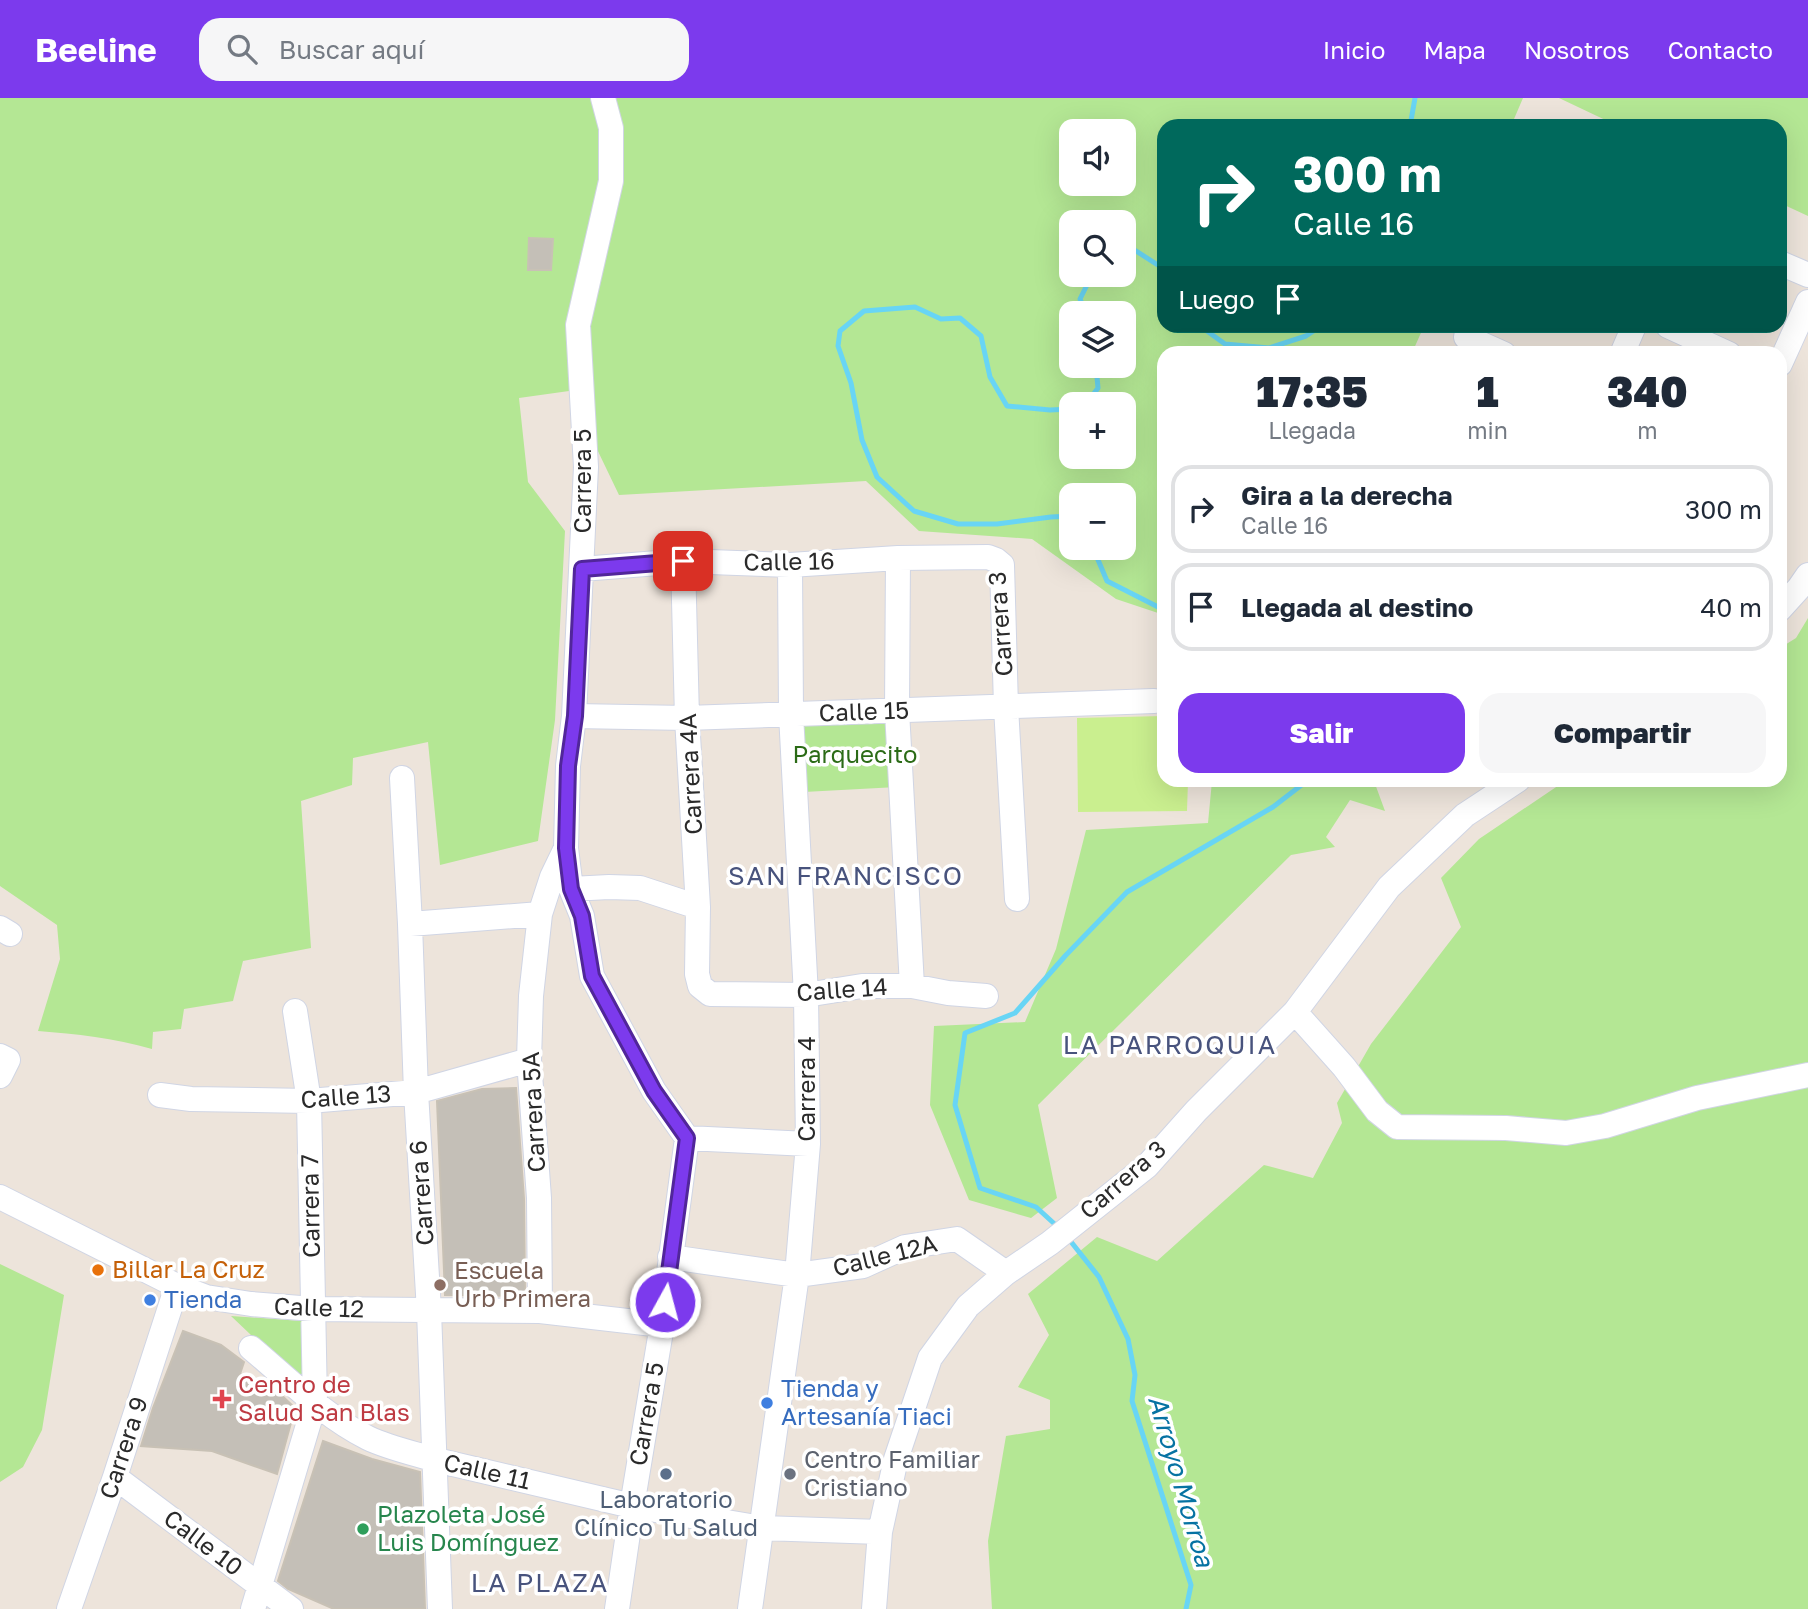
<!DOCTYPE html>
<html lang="es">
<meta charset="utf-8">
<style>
:root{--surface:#fff;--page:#f6f6f7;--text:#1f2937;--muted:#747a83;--line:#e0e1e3;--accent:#7c3aed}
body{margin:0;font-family:"Golos Text",sans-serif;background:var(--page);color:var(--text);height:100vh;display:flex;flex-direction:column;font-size:26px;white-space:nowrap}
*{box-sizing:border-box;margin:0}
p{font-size:23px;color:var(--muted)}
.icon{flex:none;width:38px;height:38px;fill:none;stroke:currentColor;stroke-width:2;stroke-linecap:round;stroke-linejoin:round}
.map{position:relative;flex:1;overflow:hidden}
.sheet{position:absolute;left:1157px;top:248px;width:630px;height:441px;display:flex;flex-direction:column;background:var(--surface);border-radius:21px;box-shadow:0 7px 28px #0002}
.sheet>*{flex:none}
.top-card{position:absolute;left:1157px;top:21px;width:630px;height:214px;border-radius:21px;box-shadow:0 7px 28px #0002;background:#00695c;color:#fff;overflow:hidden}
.buttons{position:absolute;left:1059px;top:21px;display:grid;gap:14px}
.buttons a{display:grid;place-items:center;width:77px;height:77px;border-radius:14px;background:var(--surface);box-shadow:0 7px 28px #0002;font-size:35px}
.pin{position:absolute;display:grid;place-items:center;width:60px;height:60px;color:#fff;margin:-30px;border-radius:14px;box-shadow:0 4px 10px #0006}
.me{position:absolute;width:77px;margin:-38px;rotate:7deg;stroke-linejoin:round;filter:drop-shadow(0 0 5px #0008)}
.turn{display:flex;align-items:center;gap:24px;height:147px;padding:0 21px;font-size:32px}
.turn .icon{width:91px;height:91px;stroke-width:2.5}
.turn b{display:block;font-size:49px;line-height:60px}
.then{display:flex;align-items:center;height:66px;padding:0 21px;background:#0003;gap:14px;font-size:26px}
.eta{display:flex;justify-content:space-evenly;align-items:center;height:119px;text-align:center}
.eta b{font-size:42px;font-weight:800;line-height:49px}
.primary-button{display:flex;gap:14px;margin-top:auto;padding:14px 21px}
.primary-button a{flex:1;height:80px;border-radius:21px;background:var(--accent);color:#fff;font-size:28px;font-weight:800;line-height:80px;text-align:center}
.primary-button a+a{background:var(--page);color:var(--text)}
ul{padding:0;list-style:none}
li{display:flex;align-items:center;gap:21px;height:88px;margin:0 14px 10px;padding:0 7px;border:4px solid var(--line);border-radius:21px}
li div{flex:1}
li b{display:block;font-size:26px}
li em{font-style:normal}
header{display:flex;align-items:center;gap:42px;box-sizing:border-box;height:98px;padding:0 35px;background:var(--accent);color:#fff}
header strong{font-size:33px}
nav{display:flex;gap:38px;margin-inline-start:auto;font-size:24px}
.search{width:490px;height:63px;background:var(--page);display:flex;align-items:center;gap:18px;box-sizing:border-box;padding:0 24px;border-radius:21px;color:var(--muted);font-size:26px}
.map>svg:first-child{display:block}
.green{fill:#b4e794;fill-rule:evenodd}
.pitch{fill:#caef8f}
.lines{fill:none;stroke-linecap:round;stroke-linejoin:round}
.stream{stroke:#68d5f5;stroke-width:5}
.building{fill:#c4bfb7;stroke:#c8c1b5;stroke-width:2}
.minor-casing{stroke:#d0d5e4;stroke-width:26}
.minor{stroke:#fff;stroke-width:24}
.route-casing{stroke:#51269a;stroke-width:18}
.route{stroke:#7c3aed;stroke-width:12}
.food-dot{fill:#e8710a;stroke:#fff;stroke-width:2.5}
.education-dot{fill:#8d6e63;stroke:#fff;stroke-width:2.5}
.shop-dot{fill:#3f7fe0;stroke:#fff;stroke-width:2.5}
.health-dot{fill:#e0444e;stroke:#fff;stroke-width:2.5}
.service-dot{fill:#5c6f8a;stroke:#fff;stroke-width:2.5}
.worship-dot{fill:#6b7280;stroke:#fff;stroke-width:2.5}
.leisure-dot{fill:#2e9e5b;stroke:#fff;stroke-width:2.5}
.labels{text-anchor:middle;stroke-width:7;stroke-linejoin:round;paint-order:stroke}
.street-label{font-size:24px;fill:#2a2a2a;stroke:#fff}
.park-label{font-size:24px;fill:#2b6b16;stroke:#fff}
.food-label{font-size:24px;fill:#c56008;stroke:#fff;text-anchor:start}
.education-label{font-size:24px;fill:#785e54;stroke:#fff;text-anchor:start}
.shop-label{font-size:24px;fill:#366cbe;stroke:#fff;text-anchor:start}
.health-label{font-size:24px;fill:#be3a42;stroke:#fff;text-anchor:start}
.worship-label{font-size:24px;fill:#5b616d;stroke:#fff;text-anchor:start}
.service-label{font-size:24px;fill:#4e5e75;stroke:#fff}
.leisure-label{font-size:24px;fill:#27864d;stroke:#fff;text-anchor:start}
.neighbourhood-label{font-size:26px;letter-spacing:2px;fill:#48537d;stroke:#fff}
.water-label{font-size:26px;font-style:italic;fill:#0673a2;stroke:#fff}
</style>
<header>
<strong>Beeline</strong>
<div class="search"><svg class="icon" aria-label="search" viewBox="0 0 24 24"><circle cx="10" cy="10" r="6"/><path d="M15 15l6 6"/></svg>Buscar aquí</div>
<nav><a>Inicio</a><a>Mapa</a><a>Nosotros</a><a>Contacto</a></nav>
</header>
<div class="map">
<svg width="1808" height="1511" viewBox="0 0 1808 1511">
<rect width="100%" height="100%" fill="#ede4db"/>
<path class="green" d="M0,0H1523L1511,28H1164V228H1424L1412,255L1164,256V517L1116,501L1032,441L919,433L866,383L619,397L569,293L519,300L528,384L565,433L555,622L538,743L440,767L428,644L353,660L352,687L301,703L311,850L243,863L233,903L184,911L181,931L153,934L152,951C114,940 76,936 38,933L60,861L57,827L0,788ZM1071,33H1124V86H1071ZM1071,124H1124V177H1071ZM1071,215H1124V268H1071ZM1071,306H1124V359H1071ZM1071,397H1124V450H1071Z
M1559,0H1808V118L1780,105V28H1618Z
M1808,520V1511H992L988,1443L1006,1338L1050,1331V1302L1018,1289L1049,1237L1028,1196L1097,1139L1157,1163L1264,1067L1313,1080L1342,1025L1337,1005L1371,946L1461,829L1441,780L1479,741L1565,683L1780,682V550L1796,540Z
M895,621L897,689L804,694L800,625Z
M1212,683H1374L1385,713L1350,702L1326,739L1335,749L1291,757L1038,1007L1057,1100L1031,1120L969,1102L930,1007L934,928L1025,924L1056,851L1086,732L1208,725Z
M0,1166L64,1197L42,1332L23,1369L0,1384Z
M231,1218L302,1223L304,1287Z"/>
<path class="pitch" d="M1164,618V682L1188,683L1187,713L1078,714L1077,620Z"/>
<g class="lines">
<path class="stream" d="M1410,28L1415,0
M1124,151H1133L1164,171
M1086,215L1080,201L1092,177
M1200,228L1225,246L1269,250L1306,238L1321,228
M1086,306L1098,290L1096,268
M1071,311L1050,312L1007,308L990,279L981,238L960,220L941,221L915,209L864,213L840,233L838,248L851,285L862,342L877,379L914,413L958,426H997L1051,419L1071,418
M1093,450L1107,483L1164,512
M1059,1130L1036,1109L980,1090L955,1007L965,935L1015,915L1066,857L1127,794L1273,709L1308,682
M1068,1140L1099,1179L1128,1241L1135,1277L1132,1303L1191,1487L1186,1511"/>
</g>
<path class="building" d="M529,140L553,141L551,172H528Z
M516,990L524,1101L525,1198L445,1197L437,1003L482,991Z
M183,1233L221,1247L244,1264L240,1276L273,1289L295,1310L277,1376L212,1353L141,1348L153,1310Z
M323,1343L372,1361L420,1374L425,1511H334L288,1491L278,1483Z"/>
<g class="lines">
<defs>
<path id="minor" d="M603,0L611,30V83L578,227L586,369L574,618L568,668L566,750L571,791L582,818L592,878L654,993L687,1040L662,1227L632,1408L617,1511
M1780,165L1808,177
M1668,228L1729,256
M1466,239L1504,256
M1622,256L1634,228
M1780,266L1808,204
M898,460L897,613L912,888
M683,463L687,620L698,809L697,876L700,888L710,896L806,897L862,888H912L948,895L986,898
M582,471L683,463L790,467L898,460L988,459L996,462L1002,467L1006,609L1017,801
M1780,511L1799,490L1808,477
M574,618L687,620L1154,603
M402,680L410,826L416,994L429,1213L440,1511
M571,791L609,789L640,790L698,809
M410,826L540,816
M0,830L10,836
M1295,914L1344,969L1377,1013L1397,1029L1506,1030L1566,1035L1605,1028L1697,1000L1808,977
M0,958L8,962L0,978
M160,997L191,1001L309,1003L416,994L529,962
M687,1040L808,1046
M0,1099L177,1188L206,1199L251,1206L313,1211L540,1213L662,1227
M670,1159L797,1177L863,1168L905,1149L957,1141L1006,1175
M540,1213L539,1100L529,962L531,898L540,816L552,779L566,750
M251,1250C288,1281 324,1318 368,1340C389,1350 413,1355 436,1362L632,1408L762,1430L880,1434
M115,1379L291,1511
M69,1511L115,1379L177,1188
M253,1511L315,1304L309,1003L295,913
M750,1511L797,1177L808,1046L806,897L791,616L790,467
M874,1511L880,1434L896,1361L930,1260L968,1208L1006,1175L1050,1145L1147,1068L1196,1013L1295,914L1389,789L1465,717L1518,682"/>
</defs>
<use href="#minor" class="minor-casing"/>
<use href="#minor" class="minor"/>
</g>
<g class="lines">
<defs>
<path id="route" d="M665,1204L687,1040L654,993L592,878L582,818L571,791L566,750L568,668L575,618L582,471L683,463"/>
</defs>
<use href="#route" class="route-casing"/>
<use href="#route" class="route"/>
</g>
<circle class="food-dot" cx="98" cy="1172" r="7"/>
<circle class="education-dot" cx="440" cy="1187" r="7"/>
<g class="shop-dot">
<circle cx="150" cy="1202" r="7"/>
<circle cx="767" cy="1305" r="7"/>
</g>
<path class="health-dot" d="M218.5 1290.5h7v7h7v7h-7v7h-7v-7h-7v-7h7z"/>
<circle class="service-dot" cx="666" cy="1376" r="7"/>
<circle class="worship-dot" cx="790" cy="1376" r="7"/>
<circle class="leisure-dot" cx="363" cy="1431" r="7"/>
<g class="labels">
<g class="street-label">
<text transform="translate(583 383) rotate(-90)" y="8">Carrera 5</text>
<text transform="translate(789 464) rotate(-1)" y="8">Calle 16</text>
<text transform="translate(1001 526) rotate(-94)" y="8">Carrera 3</text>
<text transform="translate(864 614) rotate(-2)" y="8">Calle 15</text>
<text transform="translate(691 676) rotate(-93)" y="8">Carrera 4A</text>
<text transform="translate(842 892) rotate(-4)" y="8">Calle 14</text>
<text transform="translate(807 991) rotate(-90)" y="8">Carrera 4</text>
<text transform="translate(346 999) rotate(-4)" y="8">Calle 13</text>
<text transform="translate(534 1014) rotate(-93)" y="8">Carrera 5A</text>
<text transform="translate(1123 1082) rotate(-41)" y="8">Carrera 3</text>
<text transform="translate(422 1095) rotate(-94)" y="8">Carrera 6</text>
<text transform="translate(311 1108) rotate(-91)" y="8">Carrera 7</text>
<text transform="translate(885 1158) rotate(-14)" y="8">Calle 12A</text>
<text transform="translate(319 1210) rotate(2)" y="8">Calle 12</text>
<text transform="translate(647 1316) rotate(-80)" y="8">Carrera 5</text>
<text transform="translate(124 1350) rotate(-72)" y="8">Carrera 9</text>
<text transform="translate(487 1374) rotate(13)" y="8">Calle 11</text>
<text transform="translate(203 1445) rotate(37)" y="8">Calle 10</text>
</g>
<g class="park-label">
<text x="855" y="665">Parquecito</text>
</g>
<g class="food-label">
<text x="112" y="1180">Billar La Cruz</text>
</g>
<g class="education-label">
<text x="454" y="1181">Escuela<tspan x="454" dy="28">Urb Primera</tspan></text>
</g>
<g class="shop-label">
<text x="164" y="1210">Tienda</text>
<text x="781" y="1299">Tienda y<tspan x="781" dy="28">Artesanía Tiaci</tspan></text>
</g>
<g class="health-label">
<text x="238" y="1295">Centro de<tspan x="238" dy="28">Salud San Blas</tspan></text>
</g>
<g class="worship-label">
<text x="804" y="1370">Centro Familiar<tspan x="804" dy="28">Cristiano</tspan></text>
</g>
<g class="service-label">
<text x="666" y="1410">Laboratorio<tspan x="666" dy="28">Clínico Tu Salud</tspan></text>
</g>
<g class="leisure-label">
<text x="377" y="1425">Plazoleta José<tspan x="377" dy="28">Luis Domínguez</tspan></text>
</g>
<g class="neighbourhood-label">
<text x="846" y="787">SAN FRANCISCO</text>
<text x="1170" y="956">LA PARROQUIA</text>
<text x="540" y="1494">LA PLAZA</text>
</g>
<g class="water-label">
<text transform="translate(1181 1383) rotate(74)" y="9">Arroyo Morroa</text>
</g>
</g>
</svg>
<div class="buttons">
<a><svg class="icon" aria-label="sound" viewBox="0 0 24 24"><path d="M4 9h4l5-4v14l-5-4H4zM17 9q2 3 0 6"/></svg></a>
<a><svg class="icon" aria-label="search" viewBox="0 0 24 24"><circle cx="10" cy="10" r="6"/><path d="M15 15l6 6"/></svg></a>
<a><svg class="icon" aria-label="layers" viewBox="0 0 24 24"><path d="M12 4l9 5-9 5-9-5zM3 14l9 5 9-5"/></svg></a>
<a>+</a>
<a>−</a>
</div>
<div class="pin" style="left:683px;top:463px;background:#d93025"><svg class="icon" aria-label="arrive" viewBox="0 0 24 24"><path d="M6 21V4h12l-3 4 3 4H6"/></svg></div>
<svg class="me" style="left:665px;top:1204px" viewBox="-20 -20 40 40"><circle r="17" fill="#7c3aed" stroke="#fff" stroke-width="3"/><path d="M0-11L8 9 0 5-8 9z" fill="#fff"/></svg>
<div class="top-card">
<div class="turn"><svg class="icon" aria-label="right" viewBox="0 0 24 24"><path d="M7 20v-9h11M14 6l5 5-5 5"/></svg><div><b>300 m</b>Calle 16</div></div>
<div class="then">Luego<svg class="icon" aria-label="arrive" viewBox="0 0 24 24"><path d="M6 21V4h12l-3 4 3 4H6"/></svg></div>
</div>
<section class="sheet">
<div class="eta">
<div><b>17:35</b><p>Llegada</p></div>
<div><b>1</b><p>min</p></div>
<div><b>340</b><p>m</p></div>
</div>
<ul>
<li><svg class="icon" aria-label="right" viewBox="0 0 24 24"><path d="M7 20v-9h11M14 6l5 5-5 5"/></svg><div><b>Gira a la derecha</b><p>Calle 16</p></div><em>300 m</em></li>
<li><svg class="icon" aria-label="arrive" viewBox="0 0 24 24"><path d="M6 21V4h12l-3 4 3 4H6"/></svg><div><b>Llegada al destino</b></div><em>40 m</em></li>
</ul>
<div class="primary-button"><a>Salir</a><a>Compartir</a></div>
</section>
</div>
